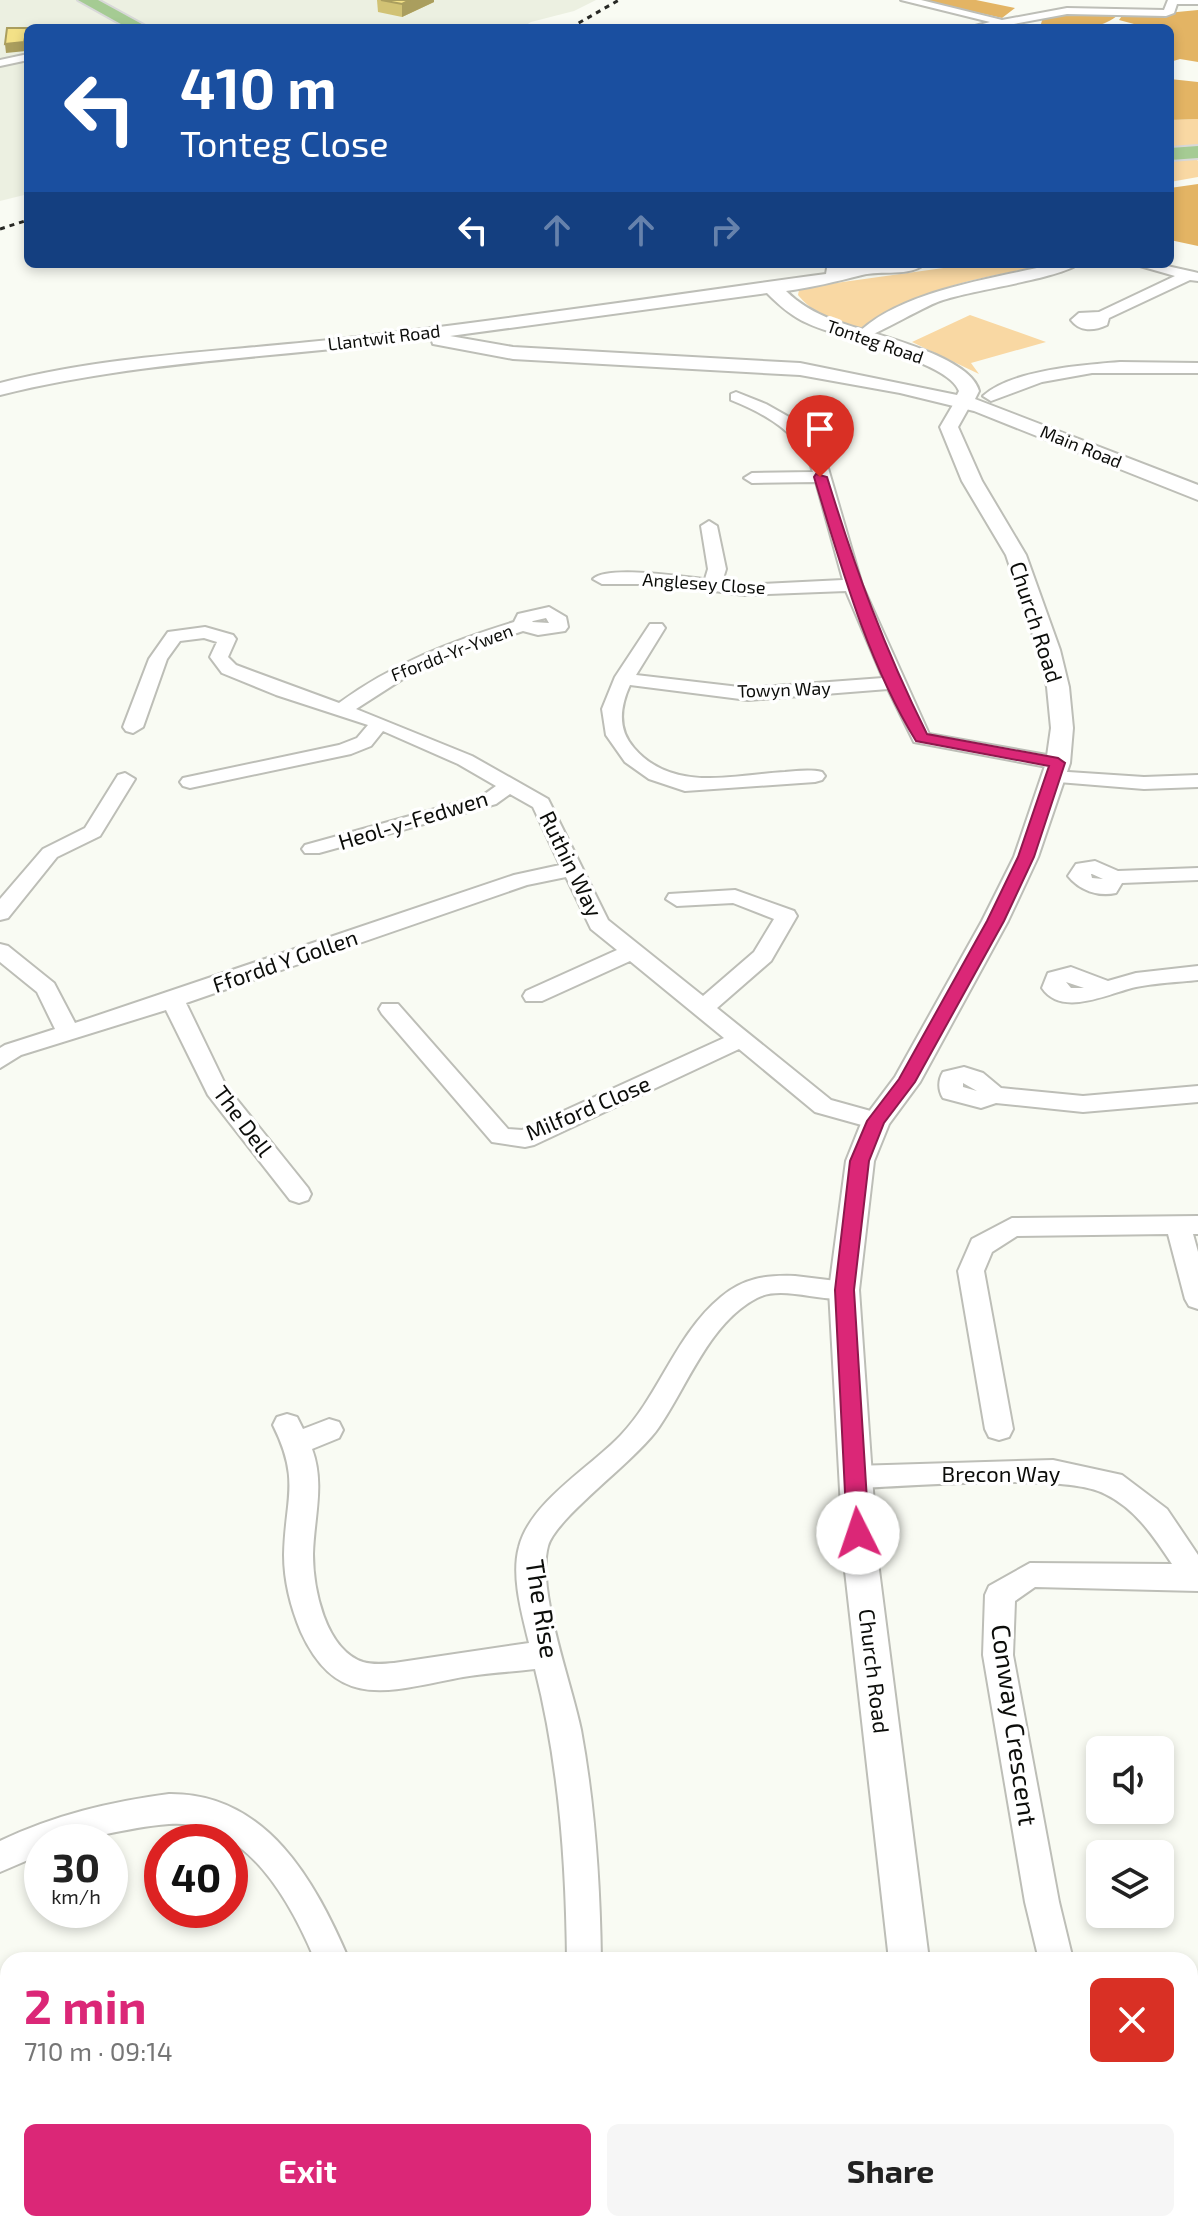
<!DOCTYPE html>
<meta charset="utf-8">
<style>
:root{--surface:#fff;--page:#f6f6f6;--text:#222;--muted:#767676;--accent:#db2777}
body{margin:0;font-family:"Exo 2",sans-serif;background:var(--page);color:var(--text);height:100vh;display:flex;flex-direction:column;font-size:30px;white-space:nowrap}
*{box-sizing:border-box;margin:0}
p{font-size:26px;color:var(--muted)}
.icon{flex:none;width:44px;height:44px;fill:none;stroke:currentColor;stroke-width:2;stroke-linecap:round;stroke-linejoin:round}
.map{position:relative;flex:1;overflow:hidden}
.panel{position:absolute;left:0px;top:1952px;width:1198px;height:280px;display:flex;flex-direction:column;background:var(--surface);border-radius:24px 24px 0 0;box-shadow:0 4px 12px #0003}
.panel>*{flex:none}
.banner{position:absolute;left:24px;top:24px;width:1150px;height:244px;border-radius:12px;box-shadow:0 4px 12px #0003;background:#1a4fa0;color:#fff;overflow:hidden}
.controls{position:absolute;left:1086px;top:1736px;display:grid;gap:16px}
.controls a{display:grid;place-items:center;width:88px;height:88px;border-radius:12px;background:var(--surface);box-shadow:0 4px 12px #0003;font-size:40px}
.speed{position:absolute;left:24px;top:1824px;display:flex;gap:16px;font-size:40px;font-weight:700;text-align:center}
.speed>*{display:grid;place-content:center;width:104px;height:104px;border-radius:50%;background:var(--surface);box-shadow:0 4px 12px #0003;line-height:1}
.speed small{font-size:20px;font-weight:400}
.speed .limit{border:12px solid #d22;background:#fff;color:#111}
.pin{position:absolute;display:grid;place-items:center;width:68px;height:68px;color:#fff;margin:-82px -34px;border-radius:50% 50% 50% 0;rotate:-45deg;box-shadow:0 0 8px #0007}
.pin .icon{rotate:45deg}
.me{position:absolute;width:88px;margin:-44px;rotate:356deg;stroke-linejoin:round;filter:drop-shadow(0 0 6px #0008)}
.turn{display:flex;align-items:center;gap:28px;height:168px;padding:0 24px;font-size:36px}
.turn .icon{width:104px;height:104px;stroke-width:2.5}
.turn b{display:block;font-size:56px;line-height:68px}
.lanes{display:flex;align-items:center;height:76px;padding:0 24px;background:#0003;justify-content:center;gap:40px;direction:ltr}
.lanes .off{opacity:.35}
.round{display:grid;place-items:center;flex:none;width:84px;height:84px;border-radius:12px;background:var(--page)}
.summary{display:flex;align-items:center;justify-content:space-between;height:136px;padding:0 24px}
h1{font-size:48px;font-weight:700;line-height:60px;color:var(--accent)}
.primary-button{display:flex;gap:16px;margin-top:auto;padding:16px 24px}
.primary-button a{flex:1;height:92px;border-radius:12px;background:var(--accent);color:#fff;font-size:32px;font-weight:700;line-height:92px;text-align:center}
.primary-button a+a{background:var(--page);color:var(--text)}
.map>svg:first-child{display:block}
.built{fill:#ecf0e1}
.green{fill:#f9d8a3}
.forest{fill:#e3b464}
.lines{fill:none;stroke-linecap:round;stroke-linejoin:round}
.minor-casing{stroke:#bdbeb7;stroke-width:4}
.tertiary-casing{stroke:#bdbeb7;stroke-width:4}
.secondary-casing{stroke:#bdbeb7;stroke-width:4}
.primary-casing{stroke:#d8d8d8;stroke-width:4}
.minor{fill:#fff;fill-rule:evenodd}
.tertiary{fill:#fff;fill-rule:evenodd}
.secondary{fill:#fff;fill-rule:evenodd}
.primary{fill:#a5cb93;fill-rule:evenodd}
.rail{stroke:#282925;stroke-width:3;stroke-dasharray:5 5;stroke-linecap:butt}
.wall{fill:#d1c274}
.shaded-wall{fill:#aa9e5e}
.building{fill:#f3e187;stroke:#aa9e5e;stroke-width:2}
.route{fill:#db2777;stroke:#8e194d;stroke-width:2}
.labels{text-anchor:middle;stroke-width:7;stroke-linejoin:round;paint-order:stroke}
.far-street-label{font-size:18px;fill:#0c0d0a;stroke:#fff}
.street-label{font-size:22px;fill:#0c0d0a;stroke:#fff}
.near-street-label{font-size:26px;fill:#0c0d0a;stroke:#fff}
</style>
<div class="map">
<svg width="1198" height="2232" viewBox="0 0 1198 2232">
<rect width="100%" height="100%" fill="#f9fbf3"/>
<path class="built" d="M0,0H596L574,11L531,22L521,28H28V194L0,201Z"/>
<path class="green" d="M1198,119V147L1170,149V120Z
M1194,156L1198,161V177L1170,182V158Z
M972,264H1048C1007,274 961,279 923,297C907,304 873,330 856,328C836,326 810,310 798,295L799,290L807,287Z
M970,315L1046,342L971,363L979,374L912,342Z"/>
<path class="forest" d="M923,0H976L1015,8L1002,18Z
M1075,10L1121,12C1103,32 1071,28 1046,28L1041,24L1043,17Z
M1198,10V62L1180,59L1170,62V28H1149L1119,20L1124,13L1146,15Z
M1170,79L1198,82V119L1170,120Z
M1198,184V246L1170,240V188Z"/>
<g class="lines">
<defs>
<path id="minor" d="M901,0H921L1002,20L1067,8L1164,10L1168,0H1198V4H1177L1174,13L1166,16L1067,14L992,28H968L990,22Z
M28,54V60L0,66V60Z
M1054,264H1078C1058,279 970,290 940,301C922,307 867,341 857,339L855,336C899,290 994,279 1054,264Z
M1133,264H1158L1194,272L1198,273V281L1190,280L1109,318L1107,325C1094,331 1080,332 1071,320L1079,313L1099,312L1175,276Z
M1120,362L1198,363V373H1092L1042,382L991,401L983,396C1011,370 1083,365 1120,362Z
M736,392L766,404L789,417L823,451L862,585L929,734L1058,757L1068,763L1065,767L1058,769L914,742L888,689L748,700L630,685C620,707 617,729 634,748C673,793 733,775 785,772C797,771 810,769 822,772L825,776L822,780L815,782L685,791L649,779L625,762L606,735L602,709L615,677L650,624H662L665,628L636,675L748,688L883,678L846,591L744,595L662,584H602L593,579C608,565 683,577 705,579L708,569L701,526L709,521L717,526L726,569L722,582L744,585L843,580L816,482L752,483L744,478L752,473L813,472C802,434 766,414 731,400V394Z
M549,607L566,617L568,627L565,631L538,635L523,631L458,653L412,673L356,709L472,756L548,799L608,920L703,996L754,952L774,919L733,903L677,906L666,899L669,894L735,890L794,911L797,916L771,961L717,1008L831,1100L885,1115L888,1121L885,1127L876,1129L815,1112L739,1049L534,1145L525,1147L492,1142L382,1014L379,1009L382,1004H398L508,1129L522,1130L724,1038L630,961L542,1001H526L523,996L526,991L617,950L591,929L566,877L527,885L186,1003L226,1086L308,1188L311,1194L308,1200L299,1203L290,1200L208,1095L166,1010L21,1055L0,1068V1048L5,1045L55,1029L37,992L0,962V944L8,946L54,983L75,1023L514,875L560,865L533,807L510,794L496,804L319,853H305L302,849L305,845L482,796L496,786L458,764L383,731L371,746L351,754L190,788L183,786L180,782L183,778L339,745L357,738L368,725L276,695L222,673L210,657L217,642L204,638L180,641L167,659L143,727L133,733L126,731L123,727L149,659L168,632L205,627L233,635L236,639L228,657L236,665L339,703C392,664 452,641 514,622L518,614ZM546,618L549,623L532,622L533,621Z
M1053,771L1144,777L1198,775V787L1144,789L1046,781L1043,777Z
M125,773L135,779L100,836L57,857L8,918L0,920V899L43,849L85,828L118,775Z
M1095,861L1118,871L1198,868V880L1122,883L1116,893C1098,897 1079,890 1068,876L1076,864ZM1091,874H1092L1103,879L1092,878Z
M1198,966V980C1178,982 1156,983 1136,987C1109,993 1062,1018 1042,988L1048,973L1071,967L1108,981L1136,973ZM1066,982L1084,988H1071Z
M964,1067L983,1073L1001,1088L1083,1096L1198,1086V1102L1083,1112L996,1103L981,1108L943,1098C938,1090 938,1080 943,1072ZM963,1083L977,1091L963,1087Z
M1198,1216V1234H1193L1198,1252V1309L1189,1306L1185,1299L1168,1234L1017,1236L992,1252L984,1271L1013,1429L1009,1437L999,1440L989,1437L985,1429L958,1271L972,1239L1012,1218Z
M795,1276L853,1283L857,1290L853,1297C826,1305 783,1284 757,1298C709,1323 688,1385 659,1427C637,1460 556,1517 548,1546C536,1590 572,1684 581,1730C595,1806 600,1883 601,1960H567C566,1862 559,1764 535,1669C511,1672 487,1673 463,1677C392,1690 338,1713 301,1632C291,1608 284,1581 284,1555C285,1499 301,1481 273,1425L277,1417L287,1414L297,1417L303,1429L329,1419L339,1422L343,1430L339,1438L312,1449C325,1484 314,1517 313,1554C313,1588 325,1649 363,1662C373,1665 383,1664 394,1663L529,1643C522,1614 511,1576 519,1547C530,1502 591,1467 621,1435C660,1394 676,1334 721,1297C744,1278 765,1275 795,1276Z
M1053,1460L1122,1475L1167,1509L1198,1555V1591L1035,1587L1015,1601L1013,1655L1059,1902L1073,1960H1039L1025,1902L983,1655L985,1595L989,1586L1030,1563L1172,1564C1154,1537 1136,1509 1105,1494C1063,1472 908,1487 854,1488L844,1485L840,1477L844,1469L854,1466Z
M169,1794C267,1793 315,1881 349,1960H315C290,1900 244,1818 169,1824C126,1827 85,1842 42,1842V1854L0,1872V1841C55,1815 109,1802 169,1794Z
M1198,2099V2135L1190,2136V2100Z
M388,2224H426L429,2232H391Z
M566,2224H615L611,2232H562Z
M907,2224H945V2232H907Z"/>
<path id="tertiary" d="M963,397L972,402L958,427L982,481L1026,555L1060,650L1069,687L1073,728L1070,763L1038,857L1008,921L920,1082L889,1124L874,1161L859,1290L878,1562L929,1960H889L844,1562L829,1290L846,1161L862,1121L895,1077L982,921L1014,857L1046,763L1051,728L1047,687L1038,650L1006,555L962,481L940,427L957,398Z"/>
<path id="secondary" d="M859,264H924C911,277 880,270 862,275C834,282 814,287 786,291C799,304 815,313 833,320C866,333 970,354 979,391L975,399L1198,485V500L974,411L900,393L800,375L513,359L433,344L431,338C287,357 141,360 0,395V383C109,355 218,352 329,340C495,322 663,296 826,274L827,268ZM767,293C779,305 791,316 807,323C837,338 949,361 959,391L957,395L800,363L513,347L450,336Z"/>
<path id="primary" d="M78,0H98L149,28H128Z
M1198,146V158L1170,160V148Z"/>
</defs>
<use href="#minor" class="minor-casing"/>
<use href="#tertiary" class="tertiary-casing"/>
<use href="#secondary" class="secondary-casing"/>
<use href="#primary" class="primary-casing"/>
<use href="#minor" class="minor"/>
<use href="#tertiary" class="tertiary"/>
<use href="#secondary" class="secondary"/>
<use href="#primary" class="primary"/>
<path class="rail" d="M570,28L619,0
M0,229L28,220"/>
</g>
<path class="wall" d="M377,0H434V2L402,17L378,12Z"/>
<path class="shaded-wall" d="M410,0H434V2L402,17V4Z
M27,28L28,38L26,51L6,53L5,44Z"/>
<path class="building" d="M381,0H410L402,4Z
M7,28H27L24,42L5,44Z"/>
<path class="route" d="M816,474L827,477C855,568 884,648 927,734L1058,758L1065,763L1034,857L1004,921L915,1082L884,1123L869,1161L854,1290L869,1533L866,1540L858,1542L851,1540L847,1533L835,1290L850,1161L867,1121L899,1079L987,921L1018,857L1049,766L916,741C867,661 841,566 814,477Z"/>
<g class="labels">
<g class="far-street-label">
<text transform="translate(384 338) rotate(-7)" y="6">Llantwit Road</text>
<text transform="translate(875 342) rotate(19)" y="6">Tonteg Road</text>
<text transform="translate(1081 447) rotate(22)" y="6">Main Road</text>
<text transform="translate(704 584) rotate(4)" y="6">Anglesey Close</text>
<text transform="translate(452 653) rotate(-21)" y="6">Ffordd-Yr-Ywen</text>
<text transform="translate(784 690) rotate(-2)" y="6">Towyn Way</text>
</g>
<g class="street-label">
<text transform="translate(1036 622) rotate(72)" y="8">Church Road</text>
<text transform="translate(413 820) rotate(-17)" y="8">Heol-y-Fedwen</text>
<text transform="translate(571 864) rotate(64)" y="8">Ruthin Way</text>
<text transform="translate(285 961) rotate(-19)" y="8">Ffordd Y Gollen</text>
<text transform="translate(588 1108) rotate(-23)" y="8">Milford Close</text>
<text transform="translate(243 1121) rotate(53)" y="8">The Dell</text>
<text x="1001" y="1482">Brecon Way</text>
<text transform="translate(874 1671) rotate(83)" y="8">Church Road</text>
</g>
<g class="near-street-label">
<text transform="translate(542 1609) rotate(81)" y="9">The Rise</text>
<text transform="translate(1014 1725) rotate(82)" y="9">Conway Crescent</text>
</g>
</g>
</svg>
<div class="controls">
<a><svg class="icon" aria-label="sound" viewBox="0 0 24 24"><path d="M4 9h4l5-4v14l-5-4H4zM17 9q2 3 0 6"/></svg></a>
<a><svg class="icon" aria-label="layers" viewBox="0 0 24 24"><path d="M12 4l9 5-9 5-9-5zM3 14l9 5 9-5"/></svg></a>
</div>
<div class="speed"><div>30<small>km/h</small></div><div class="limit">40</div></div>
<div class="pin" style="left:820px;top:477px;background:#d93025"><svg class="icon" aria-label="arrive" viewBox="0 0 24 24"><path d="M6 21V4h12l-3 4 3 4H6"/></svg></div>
<svg class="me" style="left:858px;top:1533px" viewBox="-20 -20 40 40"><circle r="19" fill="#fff"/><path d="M0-13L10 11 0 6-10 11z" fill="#db2777"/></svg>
<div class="banner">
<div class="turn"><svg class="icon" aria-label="left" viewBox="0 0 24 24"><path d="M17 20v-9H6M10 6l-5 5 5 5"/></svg><div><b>410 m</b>Tonteg Close</div></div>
<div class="lanes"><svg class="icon" aria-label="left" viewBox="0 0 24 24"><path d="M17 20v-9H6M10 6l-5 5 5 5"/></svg><svg class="icon off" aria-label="ahead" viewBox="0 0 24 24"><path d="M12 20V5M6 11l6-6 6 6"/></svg><svg class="icon off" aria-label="ahead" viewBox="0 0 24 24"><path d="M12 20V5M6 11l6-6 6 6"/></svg><svg class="icon off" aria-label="right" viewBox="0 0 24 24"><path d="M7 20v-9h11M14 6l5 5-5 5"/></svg></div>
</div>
<section class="panel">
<div class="summary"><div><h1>2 min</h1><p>710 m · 09:14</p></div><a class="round" style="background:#d93025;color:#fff"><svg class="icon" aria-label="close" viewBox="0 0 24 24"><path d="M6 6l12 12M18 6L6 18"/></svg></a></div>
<div class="primary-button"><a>Exit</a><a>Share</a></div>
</section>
</div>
